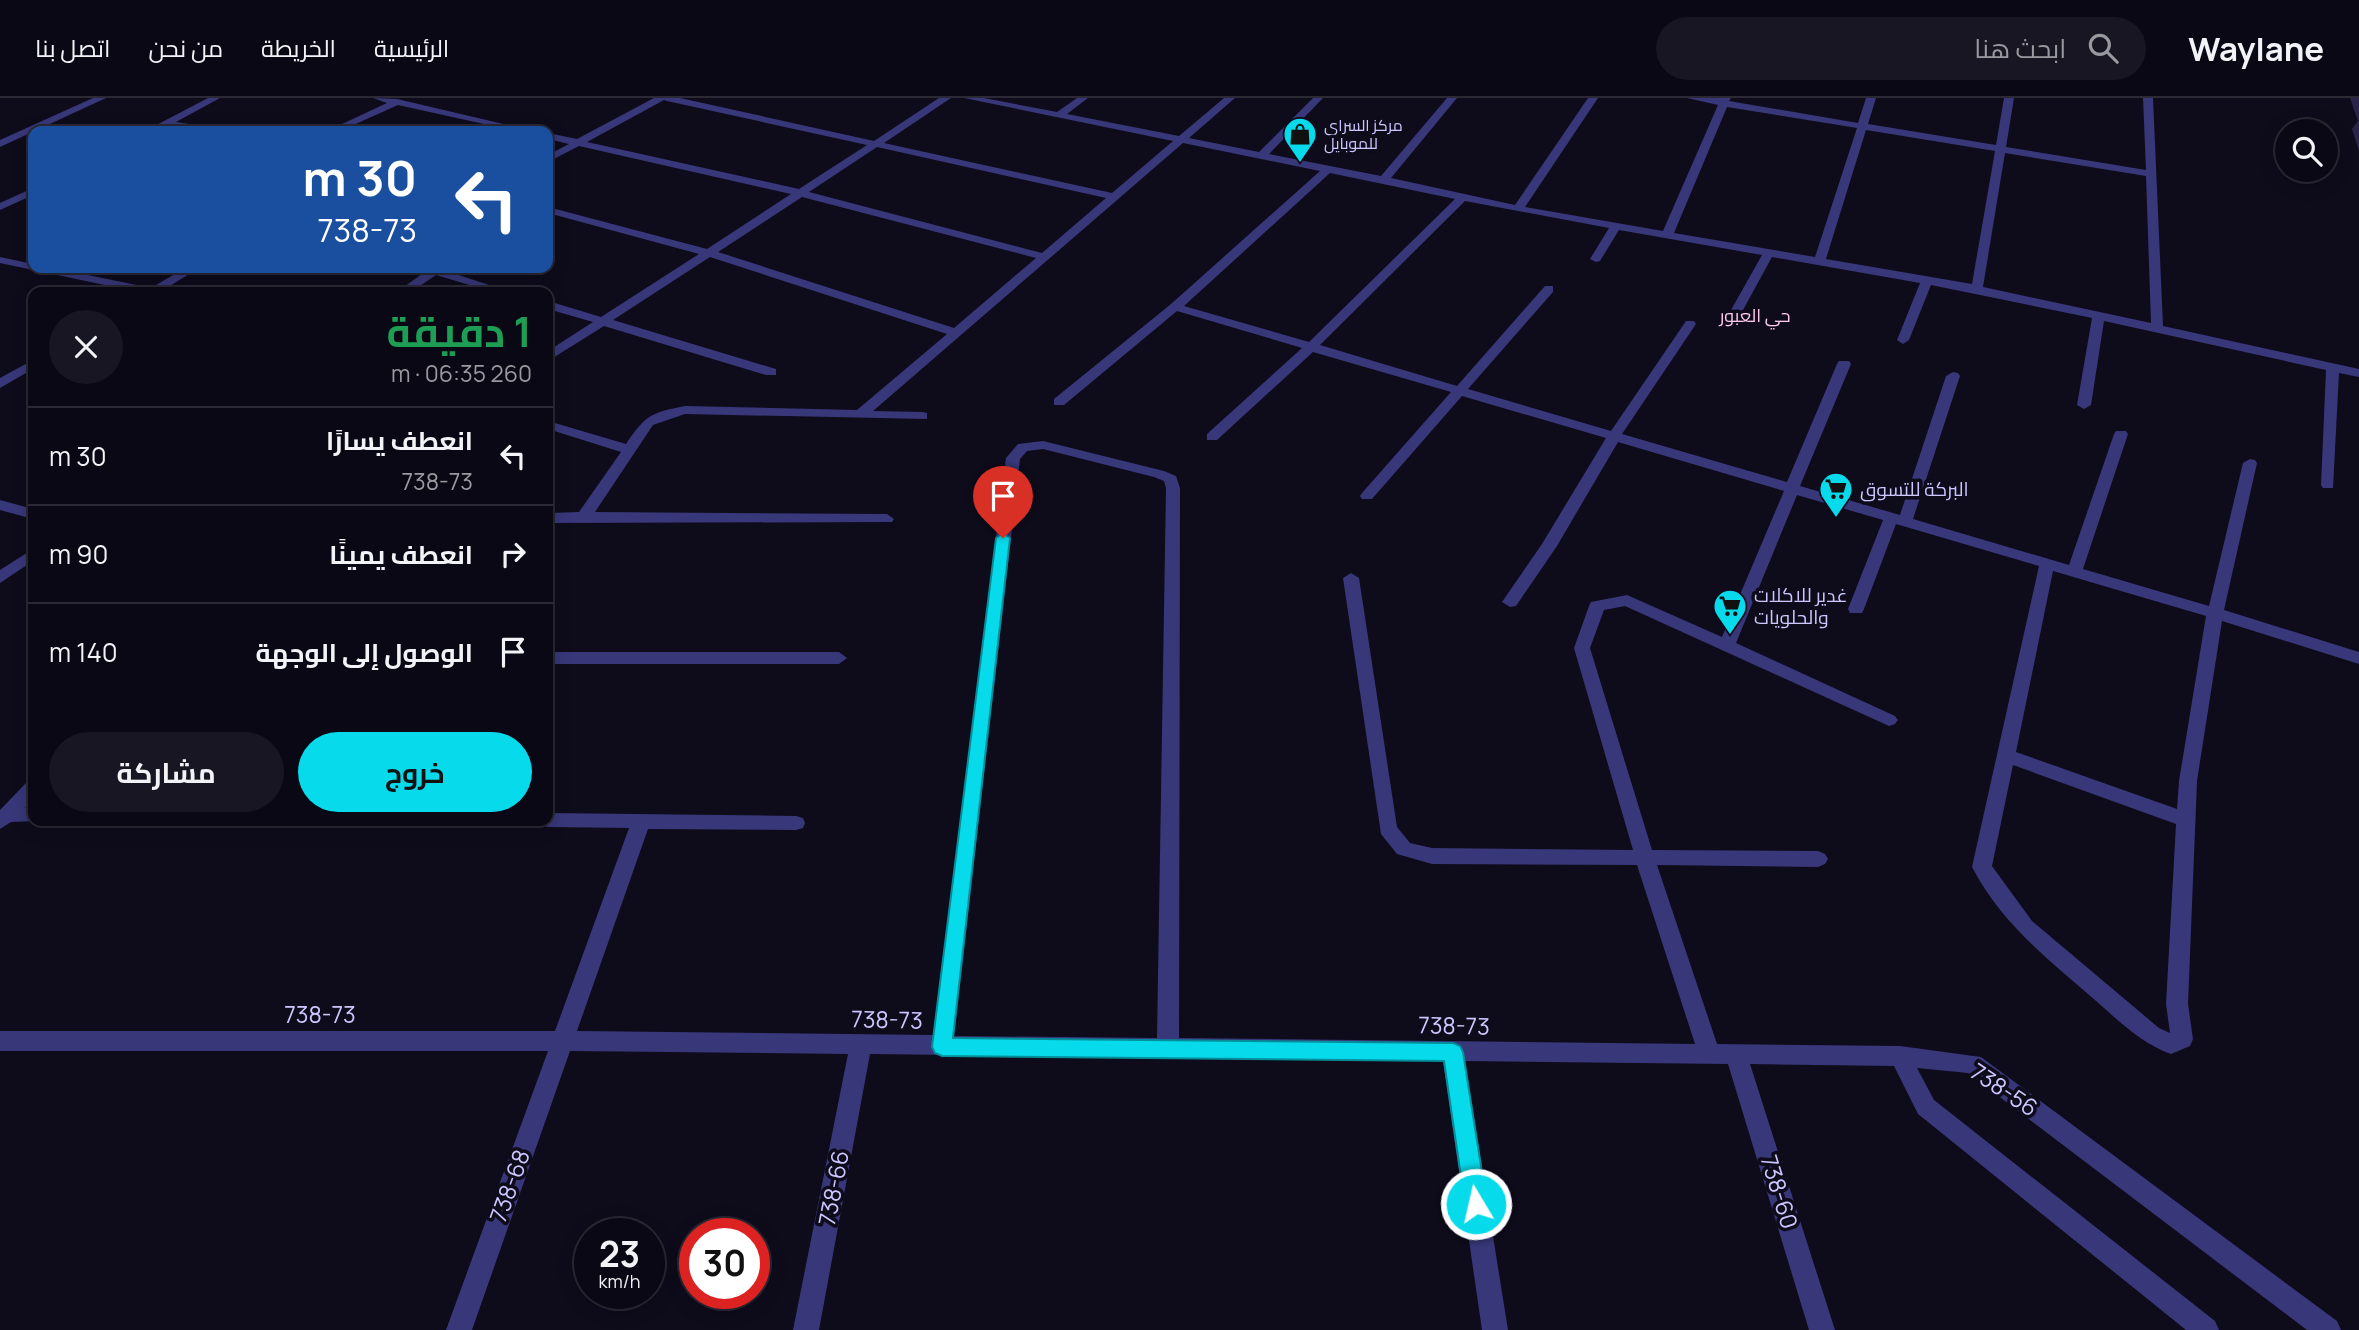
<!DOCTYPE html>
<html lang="ar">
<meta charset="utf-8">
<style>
:root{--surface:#0a0814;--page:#181622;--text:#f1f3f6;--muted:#999aa0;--line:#2a2934;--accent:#06daeb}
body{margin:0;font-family:Manrope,Cairo,sans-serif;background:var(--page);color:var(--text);direction:rtl;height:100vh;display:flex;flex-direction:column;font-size:26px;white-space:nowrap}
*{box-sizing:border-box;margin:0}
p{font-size:23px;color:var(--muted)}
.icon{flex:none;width:38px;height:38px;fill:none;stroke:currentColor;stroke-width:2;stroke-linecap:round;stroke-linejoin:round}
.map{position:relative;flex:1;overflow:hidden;direction:ltr}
.sheet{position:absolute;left:28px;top:189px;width:525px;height:539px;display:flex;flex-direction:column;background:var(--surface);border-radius:14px;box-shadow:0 4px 18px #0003,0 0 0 2px var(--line);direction:rtl}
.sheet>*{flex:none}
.banner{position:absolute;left:28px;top:28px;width:525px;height:147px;border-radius:14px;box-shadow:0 4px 18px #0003,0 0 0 2px var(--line);direction:rtl;background:#1a4fa0;color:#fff;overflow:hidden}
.fabs{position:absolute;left:2275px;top:21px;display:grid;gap:14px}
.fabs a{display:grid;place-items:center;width:63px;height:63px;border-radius:50%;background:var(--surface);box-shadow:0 4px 18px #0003,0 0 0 2px var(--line);font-size:35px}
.speed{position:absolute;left:574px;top:1120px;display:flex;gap:14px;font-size:35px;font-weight:700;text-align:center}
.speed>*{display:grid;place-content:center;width:91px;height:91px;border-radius:50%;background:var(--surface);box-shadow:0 4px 18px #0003,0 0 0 2px var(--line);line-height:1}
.speed small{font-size:18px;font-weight:400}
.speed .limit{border:10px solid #d22;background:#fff;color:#111}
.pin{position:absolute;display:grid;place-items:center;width:60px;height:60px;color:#fff;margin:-72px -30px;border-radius:50% 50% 50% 0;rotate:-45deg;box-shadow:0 0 7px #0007}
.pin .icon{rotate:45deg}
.me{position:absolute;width:77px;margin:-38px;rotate:351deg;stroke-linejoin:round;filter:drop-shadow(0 0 5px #0008)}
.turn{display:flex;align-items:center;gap:24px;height:147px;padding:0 21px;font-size:32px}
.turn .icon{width:91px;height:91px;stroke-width:2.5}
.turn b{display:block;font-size:49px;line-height:60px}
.round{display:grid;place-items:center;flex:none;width:74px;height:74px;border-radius:37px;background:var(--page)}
.head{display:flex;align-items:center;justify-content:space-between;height:119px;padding:0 21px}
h1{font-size:42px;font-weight:700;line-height:52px;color:#1e9e55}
.primary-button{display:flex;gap:14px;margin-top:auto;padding:14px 21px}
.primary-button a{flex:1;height:80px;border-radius:42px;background:var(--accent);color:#111;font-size:28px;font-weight:700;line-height:80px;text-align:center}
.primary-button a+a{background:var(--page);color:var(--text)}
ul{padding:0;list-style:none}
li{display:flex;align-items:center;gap:21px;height:98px;padding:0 21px;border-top:2px solid var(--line)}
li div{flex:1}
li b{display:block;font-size:26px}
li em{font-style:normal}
header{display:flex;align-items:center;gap:42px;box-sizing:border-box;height:98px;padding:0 35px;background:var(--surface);border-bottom:2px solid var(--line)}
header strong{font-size:33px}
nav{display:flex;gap:38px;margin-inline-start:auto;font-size:24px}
.search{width:490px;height:63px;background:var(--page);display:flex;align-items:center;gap:18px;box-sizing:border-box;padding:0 24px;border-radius:38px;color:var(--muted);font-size:26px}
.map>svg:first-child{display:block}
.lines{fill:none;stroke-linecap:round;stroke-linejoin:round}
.minor{fill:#383779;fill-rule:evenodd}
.wall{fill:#2a244a}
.route{fill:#06daeb;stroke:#048e99;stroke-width:2}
.labels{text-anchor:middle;stroke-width:7;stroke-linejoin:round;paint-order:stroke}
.far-poi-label{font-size:16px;fill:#ccc7fe;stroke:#0e0b1b;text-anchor:start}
.far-neighbourhood-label{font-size:18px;fill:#fec9ec;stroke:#0e0b1b}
.poi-label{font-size:19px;fill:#ccc7fe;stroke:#0e0b1b;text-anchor:start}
.near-street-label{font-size:23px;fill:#ccc7fe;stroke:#0e0b1b}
</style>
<header>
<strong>Waylane</strong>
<div class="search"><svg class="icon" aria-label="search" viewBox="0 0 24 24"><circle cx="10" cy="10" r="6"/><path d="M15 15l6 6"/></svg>ابحث هنا</div>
<nav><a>الرئيسية</a><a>الخريطة</a><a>من نحن</a><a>اتصل بنا</a></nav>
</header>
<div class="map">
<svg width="2359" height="1232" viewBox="0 0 2359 1232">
<rect width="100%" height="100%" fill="#0e0b1b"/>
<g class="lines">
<path class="minor" d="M93,0H106L0,49V42Z
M208,0H220L176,24L214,30L219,33L167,28L157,33H145Z
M373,0L397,1L534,33H516L398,7L340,33H327L387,5Z
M654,0H680L874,43L939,0H951L884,45L1112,95L1173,43L964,0H984L1057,14L1077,0H1088L1067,16L1179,38L1224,0H1235L1189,40L1259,54L1313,0H1323L1269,56L1381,78L1447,0H1457L1391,80L1515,107L1588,0H1598L1525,109L1663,133L1718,7L1687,0H1731L1729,3L1858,25L1866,0H1876L1868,26L1996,47L2004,0H2014L2006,49L2146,72L2143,0H2153L2163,228L2359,271V279L2339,275L2333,390H2323L2321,387L2326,272L2104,223L2091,307L2084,311L2077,307L2092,220L1931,187L1909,242L1903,246L1897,242L1920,185L1772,159L1743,212L1737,216L1731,212L1762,157L1619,132L1600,163L1596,164L1590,161L1609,130L1465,103L1320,247L1457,288L1545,188H1553V194L1468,291L1611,333L1686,223H1694L1696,226L1622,336L1787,384L1837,266L1839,263H1849L1851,266L1800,388L1900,417L1946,278L1953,274L1958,275L1960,278L1913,421L2069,467L2114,336L2116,333H2126L2128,336L2083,471L2209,508L2243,365L2250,361L2255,362L2257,365L2224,512L2359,554V566L2222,523L2197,683L2188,906L2193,941L2190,948L2171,956C2138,944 2115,919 2088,896C2043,857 2001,824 1972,769L2039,468L1896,426L1864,511L1862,515H1850L1848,511L1883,422L1797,397L1736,545L1895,618L1898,622L1895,626L1889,628L1625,508L1604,512L1590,550L1652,752L1818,753L1825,756L1828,761L1825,766L1818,769L1657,767L1717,946L1900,948L1981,959L2337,1223L2341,1232H2307L1968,975L1917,970L1934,1002L2215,1223L2219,1232H2186L1918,1016L1894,968L1750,966L1835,1232H1809L1728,966L1465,963L1508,1232H1482L1443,963L870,956L819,1232H793L848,956L570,953L472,1232H446L548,953H0V933H555L629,730L548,729L541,727L539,723H548V715L796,718L803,720L805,725L803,730L796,732L648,731L577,933L933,937L1006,360L1018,346L1043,343L1164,373L1176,378L1180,390L1179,940L1695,946L1637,767L1432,766L1397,756L1381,736L1343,480L1351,475L1359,480L1397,729L1410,745L1432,750L1633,752L1574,550L1589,508L1591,504L1627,497L1722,539L1784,393L1618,344L1557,448L1516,508L1510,509L1502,504L1542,446L1606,340L1462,298L1372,401H1362L1360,398L1362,395L1451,294L1313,254L1217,342H1207V336L1302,250L1177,213L1064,307H1054V301L1171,206L1320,73L1183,45L873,313L922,314L927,315V321L685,316L653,327L595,414L887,416L894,421L892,424L548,425V415L579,414L621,354L548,331V323L626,346C646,317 650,315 685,308L857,312L947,236L710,159L613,222L776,271V277H766L604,228L548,263V253L593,224L548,211V203L601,219L699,156L548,115V109L707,151L791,96L579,48L548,64V57L569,46L548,41V35L577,41ZM664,2L667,3L867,47L799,91L587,44ZM1727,9L1857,30L1815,159L1674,135ZM1866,32L1995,53L1972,186L1826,161ZM877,49L1106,100L1042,155L809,94ZM2005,55L2146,78L2151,225L1983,189ZM1330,75L1455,101L1309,244L1184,208ZM802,99L1036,160L954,230L718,154ZM1043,351L1154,379L1164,383L1166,390L1157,940L954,938L1020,361L1027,353ZM2053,473L2206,518L2179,683L2177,711L2016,654ZM2013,667L2176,726L2166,906L2170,935L2159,930L2032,823L1992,768Z
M33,90V97L0,112V105Z
M0,159L33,166V170H54L151,190L185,170H199L160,194H138L0,165Z
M430,170H445L443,172L511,194H493L436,177L411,194H397Z
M33,262V271L0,290V280Z
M0,402L33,411V421L0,412Z
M33,451V463L0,485V472Z
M548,554H839L847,560L839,566H548Z
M33,683V701L25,710H33V723H38L11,724L0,731V712L26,685Z"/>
</g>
<path class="wall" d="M2350,0H2359V53L2352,31L2358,23Z"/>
<path class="route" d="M1003,435L1010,440L953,940L1453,945L1460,948L1463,954L1487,1106L1483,1113L1476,1116L1468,1113L1465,1106L1444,963L942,958L935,955L932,949L996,440Z"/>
<defs>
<symbol id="shop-pin" viewBox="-11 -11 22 30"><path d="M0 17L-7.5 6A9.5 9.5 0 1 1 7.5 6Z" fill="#06daeb" stroke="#0e0b1b"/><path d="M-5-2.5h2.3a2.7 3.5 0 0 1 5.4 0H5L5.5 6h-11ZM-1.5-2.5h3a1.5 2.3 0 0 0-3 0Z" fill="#111"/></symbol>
<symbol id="supermarket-pin" viewBox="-11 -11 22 30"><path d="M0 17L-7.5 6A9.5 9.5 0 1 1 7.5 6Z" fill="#06daeb" stroke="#0e0b1b"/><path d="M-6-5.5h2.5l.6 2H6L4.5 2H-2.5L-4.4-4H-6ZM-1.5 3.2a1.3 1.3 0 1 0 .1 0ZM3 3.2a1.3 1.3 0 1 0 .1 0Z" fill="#111"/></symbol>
</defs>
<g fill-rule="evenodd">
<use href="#shop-pin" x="1281" y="17" width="38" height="52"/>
<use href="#supermarket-pin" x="1817" y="372" width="38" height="52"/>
<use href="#supermarket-pin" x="1711" y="489" width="38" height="52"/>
</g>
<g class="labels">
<g class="far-poi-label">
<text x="1324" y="33">مركز السراي<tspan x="1324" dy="18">للموبايل</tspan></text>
</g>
<g class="far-neighbourhood-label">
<text x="1755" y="224">حي العبور</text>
</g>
<g class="poi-label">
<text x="1860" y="398">البركة للتسوق</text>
<text x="1754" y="504">غدير للاكلات<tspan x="1754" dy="22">والحلويات</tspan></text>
</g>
<g class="near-street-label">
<text x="320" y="925">738-73</text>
<text transform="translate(887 922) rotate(1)" y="8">738-73</text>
<text transform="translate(1454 928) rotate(1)" y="8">738-73</text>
<text transform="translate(2004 992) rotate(34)" y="8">738-56</text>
<text transform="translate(510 1088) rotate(-70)" y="8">738-68</text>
<text transform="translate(834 1090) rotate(-79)" y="8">738-66</text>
<text transform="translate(1779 1094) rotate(73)" y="8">738-60</text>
</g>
</g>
</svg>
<div class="fabs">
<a><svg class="icon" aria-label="search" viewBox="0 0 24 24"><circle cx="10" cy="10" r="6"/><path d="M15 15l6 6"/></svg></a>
</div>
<div class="speed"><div>23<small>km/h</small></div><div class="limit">30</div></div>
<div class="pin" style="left:1003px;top:440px;background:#d93025"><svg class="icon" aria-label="arrive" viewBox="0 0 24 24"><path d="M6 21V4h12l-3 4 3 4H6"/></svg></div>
<svg class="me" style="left:1476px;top:1106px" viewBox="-20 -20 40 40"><circle r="17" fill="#06daeb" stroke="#fff" stroke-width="3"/><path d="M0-11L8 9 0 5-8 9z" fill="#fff"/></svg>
<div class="banner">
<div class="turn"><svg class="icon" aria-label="left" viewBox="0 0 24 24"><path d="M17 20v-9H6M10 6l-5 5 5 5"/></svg><div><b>30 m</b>738-73</div></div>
</div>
<section class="sheet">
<div class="head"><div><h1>1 دقيقة</h1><p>260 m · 06:35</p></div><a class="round"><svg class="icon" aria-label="close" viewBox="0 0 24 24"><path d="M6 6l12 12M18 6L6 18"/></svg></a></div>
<ul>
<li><svg class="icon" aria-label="left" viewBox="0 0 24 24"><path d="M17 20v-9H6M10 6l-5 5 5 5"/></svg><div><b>انعطف يسارًا</b><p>738-73</p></div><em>30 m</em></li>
<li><svg class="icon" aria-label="right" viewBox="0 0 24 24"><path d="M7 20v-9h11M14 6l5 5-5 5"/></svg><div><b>انعطف يمينًا</b></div><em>90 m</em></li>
<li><svg class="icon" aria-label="arrive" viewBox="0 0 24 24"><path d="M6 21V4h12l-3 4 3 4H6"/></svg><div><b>الوصول إلى الوجهة</b></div><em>140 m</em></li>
</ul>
<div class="primary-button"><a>خروج</a><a>مشاركة</a></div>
</section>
</div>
